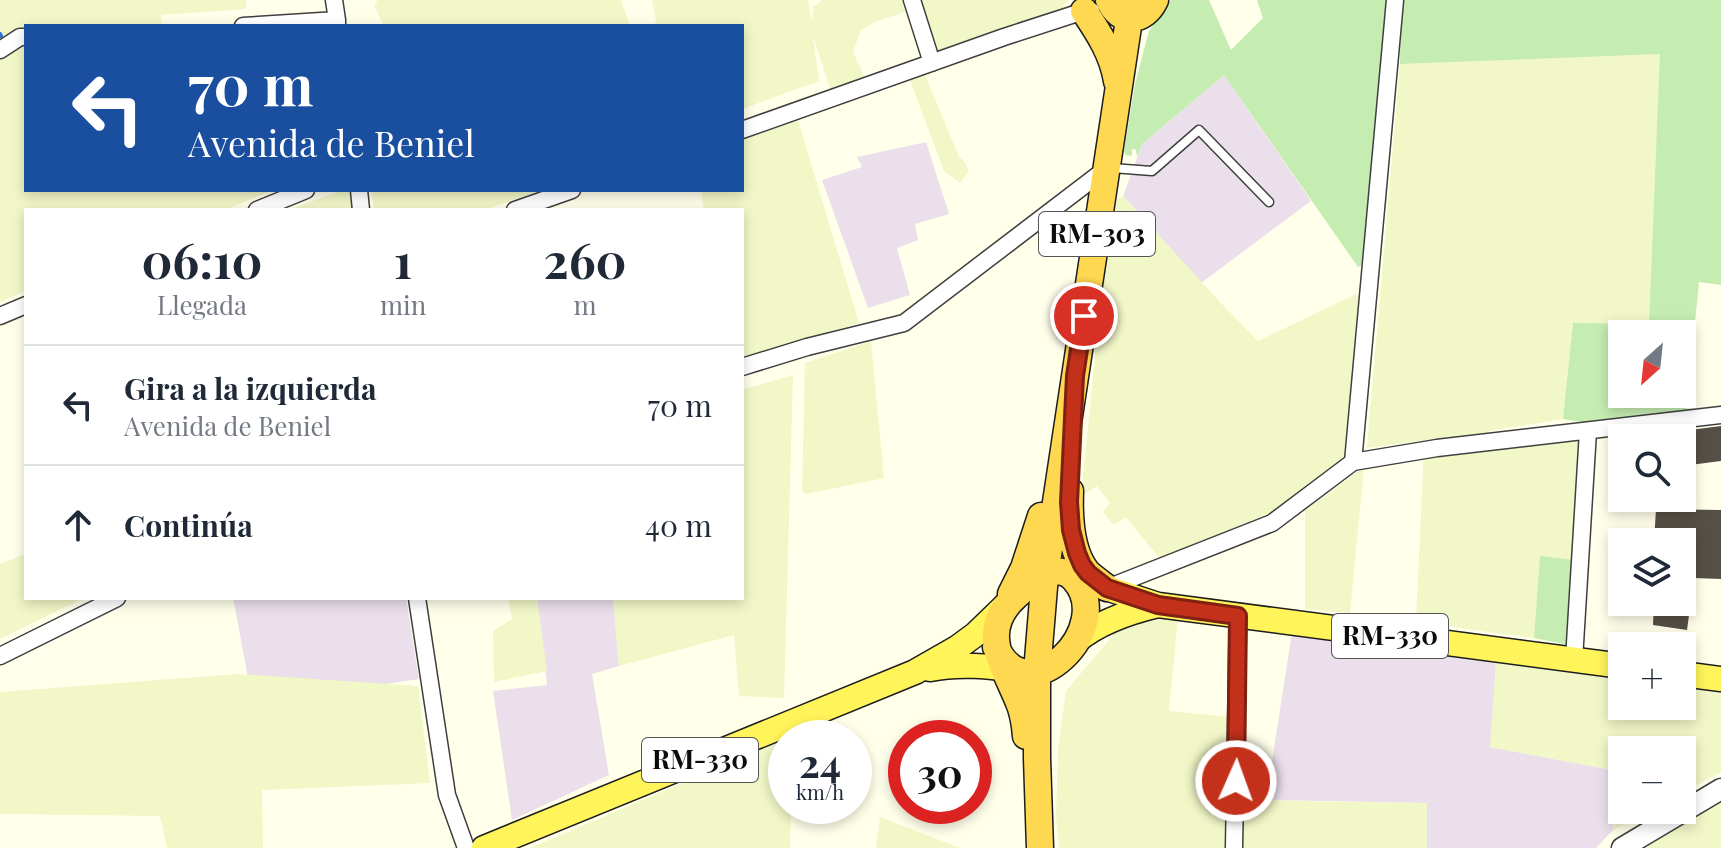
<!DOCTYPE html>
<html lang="es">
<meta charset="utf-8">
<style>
:root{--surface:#fff;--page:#f6f6f7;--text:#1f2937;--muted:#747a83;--line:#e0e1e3}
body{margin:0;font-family:"Playfair Display",serif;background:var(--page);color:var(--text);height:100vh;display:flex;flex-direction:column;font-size:30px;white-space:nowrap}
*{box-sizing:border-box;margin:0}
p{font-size:26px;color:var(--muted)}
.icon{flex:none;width:44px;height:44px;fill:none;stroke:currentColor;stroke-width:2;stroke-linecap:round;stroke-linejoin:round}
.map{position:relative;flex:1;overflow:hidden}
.drawer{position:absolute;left:24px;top:208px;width:720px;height:392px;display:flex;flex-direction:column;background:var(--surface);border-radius:0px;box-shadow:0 4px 12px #0003}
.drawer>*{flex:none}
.banner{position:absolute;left:24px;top:24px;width:720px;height:168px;border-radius:0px;box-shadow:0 4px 12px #0003;background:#1a4fa0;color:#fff;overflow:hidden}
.needle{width:52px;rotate:207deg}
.controls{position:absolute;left:1608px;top:320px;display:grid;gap:16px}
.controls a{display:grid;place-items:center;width:88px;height:88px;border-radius:0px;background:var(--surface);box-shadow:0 4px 12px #0003;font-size:40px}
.speed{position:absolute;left:768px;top:720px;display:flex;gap:16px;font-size:40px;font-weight:700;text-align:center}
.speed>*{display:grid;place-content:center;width:104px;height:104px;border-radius:50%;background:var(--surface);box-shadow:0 4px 12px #0003;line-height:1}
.speed small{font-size:20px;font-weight:400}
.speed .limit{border:12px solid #d22;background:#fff;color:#111}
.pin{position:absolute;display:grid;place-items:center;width:68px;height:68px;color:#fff;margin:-34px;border:4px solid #fff;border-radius:50%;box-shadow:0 2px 8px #0007}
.me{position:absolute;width:88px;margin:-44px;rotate:2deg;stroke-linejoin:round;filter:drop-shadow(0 0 6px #0008)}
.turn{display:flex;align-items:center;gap:28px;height:168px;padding:0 32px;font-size:36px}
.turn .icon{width:104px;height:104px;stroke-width:2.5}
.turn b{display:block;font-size:56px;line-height:68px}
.eta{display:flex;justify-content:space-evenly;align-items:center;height:136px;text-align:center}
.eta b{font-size:48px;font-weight:700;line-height:56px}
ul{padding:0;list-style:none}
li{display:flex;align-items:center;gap:24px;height:120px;padding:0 32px;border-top:2px solid var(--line)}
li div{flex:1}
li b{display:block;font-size:30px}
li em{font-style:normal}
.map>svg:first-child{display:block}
.industrial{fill:#ebdfeb}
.farmland{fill:#f2f7c8}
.green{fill:#c5ecb1;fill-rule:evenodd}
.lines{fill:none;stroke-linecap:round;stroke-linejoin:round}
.stream{stroke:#2d74d6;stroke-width:4}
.building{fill:#554f47}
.service-casing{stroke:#3f3f3f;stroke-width:11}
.minor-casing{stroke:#3f3f3f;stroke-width:19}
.tertiary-casing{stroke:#3f3f3f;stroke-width:23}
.primary-casing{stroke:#1d1d1d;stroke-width:27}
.trunk-casing{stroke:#1d1d1d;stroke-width:29}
.service{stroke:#fff;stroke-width:8}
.minor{stroke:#fff;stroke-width:16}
.tertiary{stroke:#fff;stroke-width:20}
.primary{stroke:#fff45a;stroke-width:24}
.trunk{stroke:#ffd851;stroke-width:26}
.route-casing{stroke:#7f2012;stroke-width:20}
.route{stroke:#c4311b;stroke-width:14}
.labels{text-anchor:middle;stroke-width:8;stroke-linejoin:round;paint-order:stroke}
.shield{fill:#fff;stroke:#555;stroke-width:2}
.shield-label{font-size:26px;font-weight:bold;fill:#0c0c0c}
</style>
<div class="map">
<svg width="1721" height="848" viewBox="0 0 1721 848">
<rect width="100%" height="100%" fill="#ffffea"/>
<path class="industrial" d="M1224,75L1311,201L1201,283L1123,196L1142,144Z
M926,142L949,214L915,224L918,240L897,248L910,295L868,308L822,180L862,167L857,157Z
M233,598H406L419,679L253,704Z
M537,598H613L619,666L592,674L609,775L512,820L493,691L547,685Z
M1292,632L1496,663L1491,747L1612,770L1613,830L1596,848H1427V803L1266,800Z"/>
<path class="farmland" d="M0,0H246V9L161,15L162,26H26V190H273L225,210H26V291L0,302Z
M378,0H621L630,26H384L374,5Z
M652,0H808L812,23L813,7L821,2V0H902L905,12L877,21L861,30L853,52L865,78L830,88L813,36L819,81L742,109V26H657Z
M918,0H1068L1061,9L935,52Z
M1661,53L1649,325L1573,324L1563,419L1488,431V450L1544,444L1587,423L1575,560L1540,556L1534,638L1480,631L1416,621L1424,450L1446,453L1448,437L1367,448L1400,64Z
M924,72L959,157L964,161L969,171L960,183L944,171L910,80Z
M798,120L859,323L742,359V210H704L701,190H742V140Z
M342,190H352L353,210H289Z
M371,190H541L485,210H374Z
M1123,196L1219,301L1258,341L1354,295L1361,296L1349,458L1279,509L1160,559L1126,517L1114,525L1103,512L1110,503L1097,486L1081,496L1107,239L1116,201Z
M871,341L884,478L806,494L802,491L805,363Z
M793,375L784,698L739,696L734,635L619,666L613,598H742V390Z
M1364,467L1350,613L1305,609V511Z
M26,554V598H84L0,639V564Z
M508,598H537L547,671L494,682L493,631L512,619Z
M1178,616L1169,711L1230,717L1238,800L1427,803V848H1059L1056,817L1058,749L1066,691L1119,628Z
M1496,663L1622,680V706H1682V688L1721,693V772L1682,793V750H1622V810H1651L1613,830L1612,770L1490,747Z
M238,674L418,686L430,783L262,790L263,848H167L160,816L0,814V692Z
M786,739V806H791L790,848H530Z
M1721,799V848H1641Z
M880,817L960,848H876Z"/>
<path class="green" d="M1171,0H1209L1231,50L1263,18L1257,0H1386L1382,74L1363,265L1358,267L1224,75L1142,144L1137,157L1136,150L1132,149V156L1126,155L1124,151L1135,84L1149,31Z
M1401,0H1721V285L1699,282L1686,412L1587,423L1563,419L1573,323L1649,324L1660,54L1400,64ZM1622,334H1682V394H1622Z
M1540,556L1575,560L1569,645L1534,638Z"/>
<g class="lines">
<path class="stream" d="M0,34L1,36"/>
</g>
<path class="building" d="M1721,426V461L1682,466V431Z
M1656,509L1721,510V579L1694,578L1687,630L1653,625L1654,602H1682V542H1654Z"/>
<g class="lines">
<defs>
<path id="service" d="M1112,168L1152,171L1199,130L1269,202"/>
<path id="minor" d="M334,0L337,20
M912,0L932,63
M243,26L337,20V26
M0,50L20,37H26
M742,130L1004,37L1084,11H1091
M359,190L361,210
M257,210L306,190
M515,210L572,190
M0,316L26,305
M742,367L807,347L904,323L1107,168
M1353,462L1395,0
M1107,588L1272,523L1353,462L1437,448L1721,415
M417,598L447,795L466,848
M0,656L117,598
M1574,660L1588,431
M1234,848L1238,616"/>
<path id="tertiary" d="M1622,848L1721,789"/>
<path id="primary" d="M1088,582L1158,605L1622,666
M1076,641C1099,622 1128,612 1158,605
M930,669C960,663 989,666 1019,671
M1682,674L1721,679
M484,848L915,672L957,648L976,634L1006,605"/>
<path id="trunk" d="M1109,0C1120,25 1144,23 1155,0
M1084,11C1099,33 1113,55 1117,81
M1070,491C1069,517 1070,551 1087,572C1093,578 1101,583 1107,588
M1011,594L1024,568L1041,516
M996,647C1027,717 1118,627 1074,579C1064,568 1053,571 1041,577C1033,581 1024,588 1017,595C978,629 1002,662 1018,700C1023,711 1025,723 1026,736
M1040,848L1037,758V672L1045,575L1132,0"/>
</defs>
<use href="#service" class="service-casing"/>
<use href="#minor" class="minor-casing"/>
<use href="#tertiary" class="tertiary-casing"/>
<use href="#primary" class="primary-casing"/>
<use href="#trunk" class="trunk-casing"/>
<use href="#service" class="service"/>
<use href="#minor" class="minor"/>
<use href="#tertiary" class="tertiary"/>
<use href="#primary" class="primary"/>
<use href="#trunk" class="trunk"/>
</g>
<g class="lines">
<defs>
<path id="route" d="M1084,316L1075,376L1069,502L1071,530L1077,553L1082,565L1088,573L1107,588L1158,605L1238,616L1236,781"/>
</defs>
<use href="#route" class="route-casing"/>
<use href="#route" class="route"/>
</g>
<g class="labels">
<g class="shield">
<rect x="1039" y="212" width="116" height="44" rx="6"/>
<rect x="1332" y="614" width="116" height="44" rx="6"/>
<rect x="642" y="738" width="116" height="44" rx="6"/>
</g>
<g class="shield-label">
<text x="1097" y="243">RM-303</text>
<text x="1390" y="645">RM-330</text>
<text x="700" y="769">RM-330</text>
</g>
</g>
</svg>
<div class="controls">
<a><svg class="needle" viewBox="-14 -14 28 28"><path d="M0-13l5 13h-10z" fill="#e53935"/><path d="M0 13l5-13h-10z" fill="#747a83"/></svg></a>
<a><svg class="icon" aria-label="search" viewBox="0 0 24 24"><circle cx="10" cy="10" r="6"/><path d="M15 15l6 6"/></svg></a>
<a><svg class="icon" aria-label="layers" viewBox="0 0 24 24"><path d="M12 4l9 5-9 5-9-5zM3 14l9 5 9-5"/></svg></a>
<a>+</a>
<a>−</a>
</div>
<div class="speed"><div>24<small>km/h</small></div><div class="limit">30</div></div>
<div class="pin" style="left:1084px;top:316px;background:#d93025"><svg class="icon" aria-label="arrive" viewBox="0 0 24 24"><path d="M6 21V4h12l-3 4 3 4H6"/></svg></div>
<svg class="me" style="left:1236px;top:781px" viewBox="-20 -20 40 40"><circle r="17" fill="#c4311b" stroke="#fff" stroke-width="3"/><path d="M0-11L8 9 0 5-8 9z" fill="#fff"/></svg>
<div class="banner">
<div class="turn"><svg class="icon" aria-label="left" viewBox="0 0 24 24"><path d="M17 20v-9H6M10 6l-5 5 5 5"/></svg><div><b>70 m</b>Avenida de Beniel</div></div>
</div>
<section class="drawer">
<div class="eta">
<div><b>06:10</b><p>Llegada</p></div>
<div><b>1</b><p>min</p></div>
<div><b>260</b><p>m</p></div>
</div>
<ul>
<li><svg class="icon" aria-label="left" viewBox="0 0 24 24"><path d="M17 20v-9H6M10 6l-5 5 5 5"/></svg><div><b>Gira a la izquierda</b><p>Avenida de Beniel</p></div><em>70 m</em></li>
<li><svg class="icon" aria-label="ahead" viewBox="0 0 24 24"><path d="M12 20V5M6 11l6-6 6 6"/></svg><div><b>Continúa</b></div><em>40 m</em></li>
</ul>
</section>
</div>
